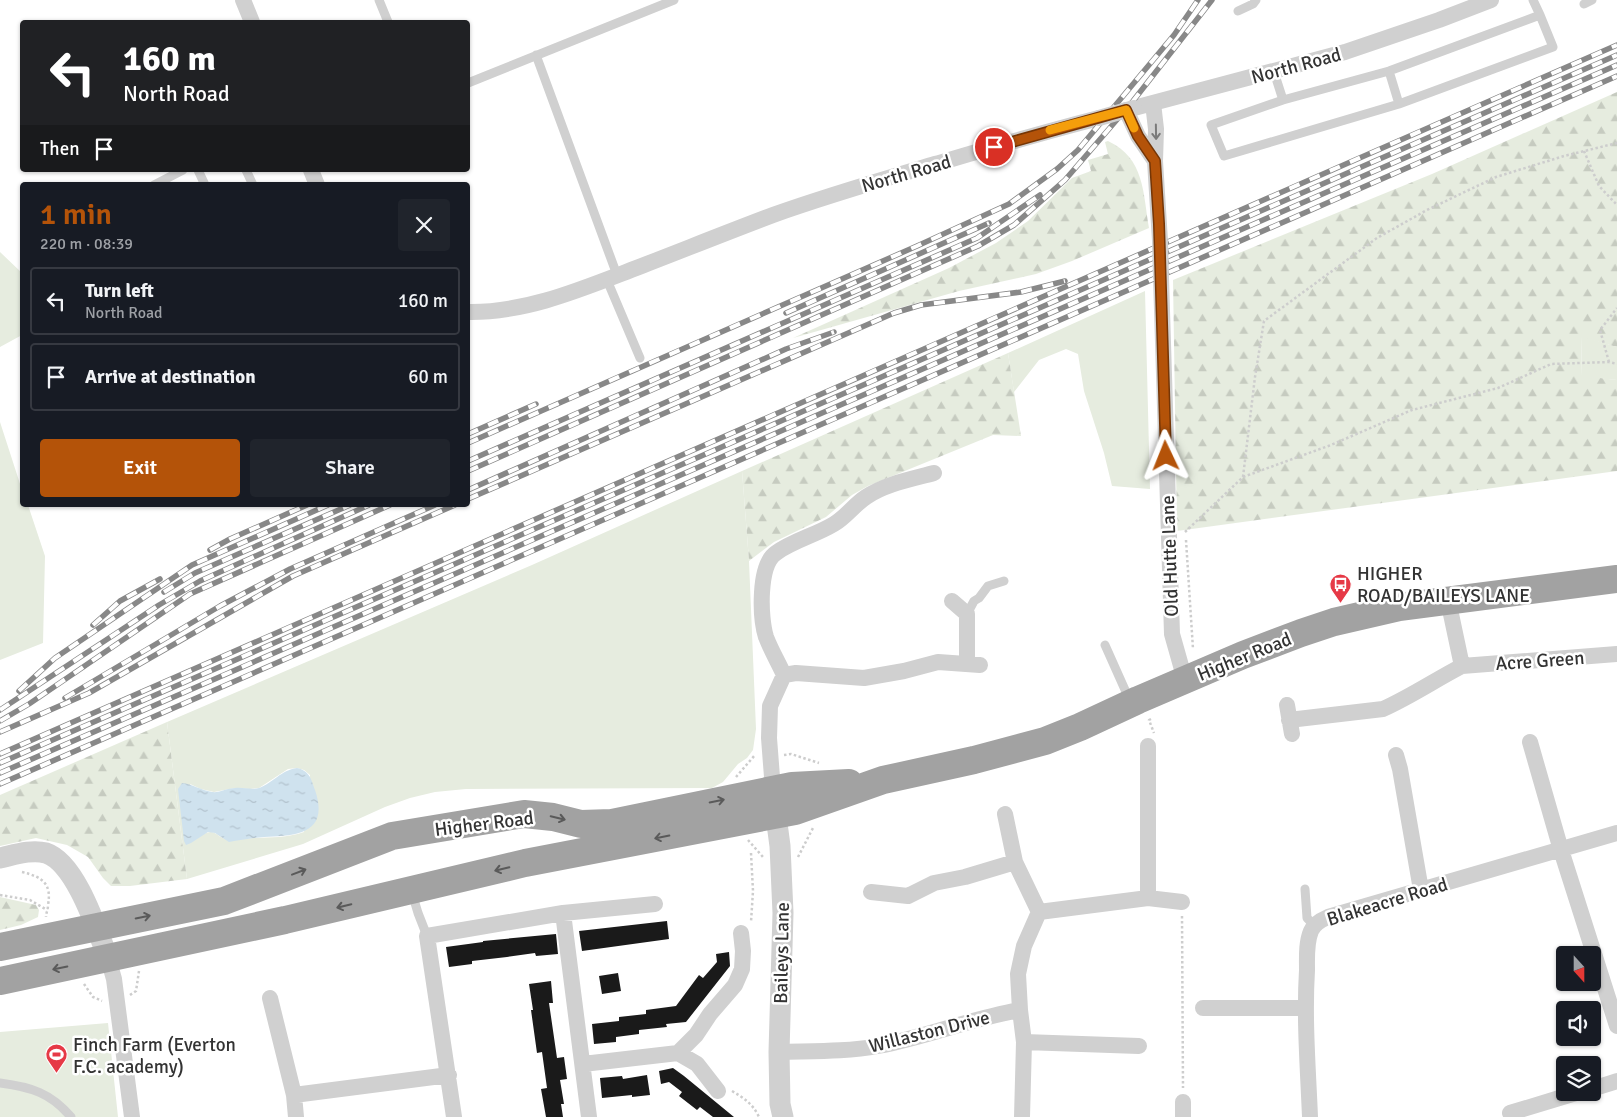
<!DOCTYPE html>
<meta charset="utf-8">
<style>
:root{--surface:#171b24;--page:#20242c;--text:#f1f3f6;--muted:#9ea1a6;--line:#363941;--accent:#b45309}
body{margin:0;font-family:Signika,sans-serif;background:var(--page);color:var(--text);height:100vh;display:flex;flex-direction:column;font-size:19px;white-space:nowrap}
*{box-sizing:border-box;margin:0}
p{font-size:16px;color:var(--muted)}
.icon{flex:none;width:28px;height:28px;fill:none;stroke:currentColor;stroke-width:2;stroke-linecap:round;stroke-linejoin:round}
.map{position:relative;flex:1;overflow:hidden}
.panel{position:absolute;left:20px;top:182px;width:450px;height:325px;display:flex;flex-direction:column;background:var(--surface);border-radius:5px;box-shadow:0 1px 4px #0004}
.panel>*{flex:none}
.top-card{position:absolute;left:20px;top:20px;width:450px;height:152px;border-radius:5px;box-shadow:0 1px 4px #0004;background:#202124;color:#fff;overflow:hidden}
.needle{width:32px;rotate:159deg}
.buttons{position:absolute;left:1556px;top:946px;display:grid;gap:10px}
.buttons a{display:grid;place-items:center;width:45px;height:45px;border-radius:5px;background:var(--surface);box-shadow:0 1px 4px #0004;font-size:25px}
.pin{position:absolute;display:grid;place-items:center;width:42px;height:42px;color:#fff;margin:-21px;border:2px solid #fff;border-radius:50%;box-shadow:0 1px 5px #0007}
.me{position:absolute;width:55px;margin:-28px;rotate:358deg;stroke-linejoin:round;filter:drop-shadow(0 0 4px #0008)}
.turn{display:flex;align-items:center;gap:18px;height:105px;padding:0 20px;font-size:22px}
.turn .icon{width:65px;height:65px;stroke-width:2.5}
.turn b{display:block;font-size:35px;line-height:42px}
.then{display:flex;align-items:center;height:48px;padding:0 20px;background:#0003;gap:10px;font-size:19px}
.round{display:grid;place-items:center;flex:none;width:52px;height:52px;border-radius:5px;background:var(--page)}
.headline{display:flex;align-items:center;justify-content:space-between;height:85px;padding:0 20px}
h1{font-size:30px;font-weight:600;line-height:38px;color:var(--accent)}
.cta{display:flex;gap:10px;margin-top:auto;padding:10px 20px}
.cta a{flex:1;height:58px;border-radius:5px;background:var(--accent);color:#fff;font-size:20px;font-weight:600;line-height:58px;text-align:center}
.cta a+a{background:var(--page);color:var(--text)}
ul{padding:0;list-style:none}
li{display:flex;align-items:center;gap:15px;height:68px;margin:0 10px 8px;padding:0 10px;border:2px solid var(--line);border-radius:5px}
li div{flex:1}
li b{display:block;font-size:19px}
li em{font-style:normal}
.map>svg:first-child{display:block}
.grass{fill:#e6ecdf;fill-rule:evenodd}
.forest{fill:url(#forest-firs)}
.water{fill:url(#water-ripples)}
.building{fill:#1a1a1a}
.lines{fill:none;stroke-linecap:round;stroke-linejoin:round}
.path{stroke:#cdcdcd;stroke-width:2.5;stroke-dasharray:2.5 2.5;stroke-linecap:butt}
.service{stroke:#d0d0d0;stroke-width:9}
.minor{stroke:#d0d0d0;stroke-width:16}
.tertiary{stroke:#d0d0d0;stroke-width:21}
.trunk{stroke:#a2a2a2;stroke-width:28}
.rail-casing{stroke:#888;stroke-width:5.5}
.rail{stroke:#fff;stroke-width:4;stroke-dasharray:11;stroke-linecap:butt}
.minor-bridge{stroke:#d0d0d0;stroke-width:16}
.oneway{stroke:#7a7a7a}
.oneway2{stroke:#5a5a5a}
.route-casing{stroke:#753606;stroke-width:12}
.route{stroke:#b45309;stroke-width:9}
.slow{stroke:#f59e0b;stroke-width:9}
.labels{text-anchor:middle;stroke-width:5;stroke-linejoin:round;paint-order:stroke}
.street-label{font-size:19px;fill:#333;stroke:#fff}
.poi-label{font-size:19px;fill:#333;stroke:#fff;text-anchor:start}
</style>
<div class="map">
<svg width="1617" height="1117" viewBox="0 0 1617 1117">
<defs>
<pattern id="forest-firs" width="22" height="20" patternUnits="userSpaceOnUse" patternTransform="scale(1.25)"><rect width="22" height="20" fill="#e6ecdf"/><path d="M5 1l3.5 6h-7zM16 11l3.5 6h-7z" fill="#c6cbc0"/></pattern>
<pattern id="water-ripples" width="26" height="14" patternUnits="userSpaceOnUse" patternTransform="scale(1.25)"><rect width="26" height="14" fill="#cfe2ee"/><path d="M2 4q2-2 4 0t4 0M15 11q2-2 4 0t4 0" fill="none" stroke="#b2c2cd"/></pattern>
</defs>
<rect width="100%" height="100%" fill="#fff"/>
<path class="grass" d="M0,252L22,273V335L0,347Z
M1145,291L1150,489L1112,486L1104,453L1084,391L1078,354L1066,349L1039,360L1014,392L1008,353Z
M1581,336L1617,347V380L1582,377Z
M0,422L22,490V505H28L45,556L43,643L0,660Z
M742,471L749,561L756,729L753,750L747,758L738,764L723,782L712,788L466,789L435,792L410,798L385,807L303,844L187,879L167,722L532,565ZM297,768L304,770L310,775L304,832C287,838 272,837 254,838C245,838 235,840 227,839C216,838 216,827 202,835L190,784L201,789L214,792L235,788L250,789L259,788L288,769Z
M108,1023L118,1117H0V1032Z"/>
<path class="forest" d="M1617,92V347L1581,337L1582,376L1617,380V471L1177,531L1173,280L1432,174Z
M1108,141C1145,158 1143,194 1149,228L1072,261L1036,274L959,291L793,338L949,268L996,243L1028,221L1072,178L1091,171L1088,160L1108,154L1105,142Z
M1008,353L1021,436L993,435L868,486L852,495L826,517L774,542L749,561L742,471Z
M167,722L187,879L130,886H111L103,878L88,857L67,845L36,838L0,846V795Z
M0,897L36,905L39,910L38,917L21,925L0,930Z"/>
<path class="water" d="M297,768C310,771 311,779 315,790C330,834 296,836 264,837C252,838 240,840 229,842L215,833L208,832L191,843L186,845L184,841L178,789L182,783C192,784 201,790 212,792C220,793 227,788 235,788C243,787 251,790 259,788C273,783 281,770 297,768Z"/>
<path class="building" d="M667,921L669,939L582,951L579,931Z
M556,934L558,954L536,956L535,953L507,957L472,961V964L449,967L446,947L483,942V941Z
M729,952L730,966L686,1022L666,1024L667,1027L639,1030V1034L616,1037V1042L594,1044L592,1024L619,1021V1017L646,1014V1010L676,1006L699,975L703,978L717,962L716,954Z
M618,973L621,991L602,994L599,976Z
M551,981L553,1003H549L557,1058L564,1057L567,1079L560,1080L564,1104H561L563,1117H546L541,1089L547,1088L542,1052L537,1053L531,1010H533L529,984Z
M673,1068L684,1076L734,1117H713L700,1107L697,1110L679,1096L682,1092L669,1082L661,1084L659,1071Z
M647,1075L650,1095L632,1097V1095L602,1098L600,1078L622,1076L623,1079Z"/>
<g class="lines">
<path class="path" d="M1584,151L1599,186L1617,205
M1609,362L1600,330L1617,308
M1243,477L1255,377L1264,321L1377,238L1427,210L1496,177L1564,156L1617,143
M1185,532L1243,477L1331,445L1412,410L1498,388L1551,364L1609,362L1617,364
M1186,540L1193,649
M1151,719L1149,720L1154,733
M784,755L791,754L819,763
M736,777L755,755
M748,840L763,857
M751,853L753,891L751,922
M798,857L814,826
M22,872C42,877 52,883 48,905C48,910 46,913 46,917
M0,895L30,900L47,910
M1182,916L1183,1088
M84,984L93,997L102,1001
M130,995L136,991L139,971
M732,1091C744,1098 753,1104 759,1117"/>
<path class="service" d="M379,0L388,22
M1533,0L1540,15
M1584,4L1592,0
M1238,11L1253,4L1256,0
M536,55L617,275
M1389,71L1399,104
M1274,72L1283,100L1211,125L1224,156L1399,104L1553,47L1540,15L1389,71L1283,100
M468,83L674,0
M198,170L205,185
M246,170L253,185
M154,185L183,170
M607,280L640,358
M967,614L974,601L979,598L988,586L1004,581
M1105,645L1130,701
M1305,889L1307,918L1315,926
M412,893L418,913L427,936
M0,1083C31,1087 51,1093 71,1117"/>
<path class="minor" d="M243,0L252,22
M1153,103L1156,129L1155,161L1160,241
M1134,108L1345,52L1439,20L1491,0
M1126,110L1138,136L1155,161
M311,170L317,185
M1161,278L1172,634L1185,680
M468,312C527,313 584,288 639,267C683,250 728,232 773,215C826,196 881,180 935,164C990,148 1044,132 1099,118
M952,601L967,614V663
M1462,666L1617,654
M784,675C778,662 771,650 766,637C760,618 758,565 776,553C792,541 816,535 834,524C846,517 854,505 866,497C885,484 912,479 934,473
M1287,705L1292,734
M1289,720L1383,709C1410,697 1435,680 1462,666L1448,600
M1530,742L1561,850L1617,1026
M1148,746V898
M1396,755L1400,769L1421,890
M773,790L769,738L770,706L784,675L796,673L864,678L904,671L938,662L980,665
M1005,814L1015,862L1039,912L1024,946L1018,974L1020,1010L1024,1042L1022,1117
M871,892L908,896L934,883L965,877L1015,862
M1039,912L1148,898L1182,902
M563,913L589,1117
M108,958L114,979L132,1117
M270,998L294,1095L296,1117
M1203,1008H1305
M1024,1042L1139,1046
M779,1052C812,1051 846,1052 878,1046C927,1037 972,1018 1020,1010
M678,1053L696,1035L710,1014L735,985L742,969L743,951L741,933
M583,1064L678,1053L697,1064L718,1091
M1592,1089L1617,1081
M294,1095L449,1075
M1510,1113L1579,1092
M454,1117L427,936L563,913L655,904
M1183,1117V1102
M1310,1117C1308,1068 1304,1019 1307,970C1307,958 1306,943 1311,931C1314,924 1321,920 1328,917L1617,833"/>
<path class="tertiary" d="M774,801L780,846L783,913L779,1052L780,1104L783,1117
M0,858C14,855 31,849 46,853C76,863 97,930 108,958"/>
<path class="trunk" d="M0,947L224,901L392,836L524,814L553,817L581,824L612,823L792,786L849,783
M0,981L285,920L525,863L795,811L883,780L974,760L1045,741L1080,727L1138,700L1243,655L1301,633L1334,622L1399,607L1617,579"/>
<defs>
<path id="rail" d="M786,313L989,223
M468,434L536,404
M468,443L917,246L1009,204L1057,169L1078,150L1174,35L1198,0
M468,461L977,238L1040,195
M468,471L978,246L1014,225L1065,180L1133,101L1212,0
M468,490L786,349L834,332
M468,499L894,313L921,305L1021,292L1065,281
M210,550L230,539L307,505
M164,592L195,573L350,505
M93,625L120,601L160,579
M19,691L55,658L192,565L328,505
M65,698L220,606L290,569L435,505
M0,710L159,605L200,581L369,505
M0,721L29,704L190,594L390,505
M0,732L89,693L293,576L455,505
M0,754L1617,45
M0,763L1617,55
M0,773L1617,65
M0,784L1617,76"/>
</defs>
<use href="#rail" class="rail-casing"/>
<use href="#rail" class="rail"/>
<path class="minor-bridge" d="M1099,118L1134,108
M1160,241L1161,278"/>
</g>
<defs><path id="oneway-shaft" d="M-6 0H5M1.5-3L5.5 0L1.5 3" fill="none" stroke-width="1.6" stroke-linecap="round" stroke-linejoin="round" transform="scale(1.25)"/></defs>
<use class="oneway" href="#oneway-shaft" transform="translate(1156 132) rotate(89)"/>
<g class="oneway2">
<use href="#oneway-shaft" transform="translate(717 801) rotate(-11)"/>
<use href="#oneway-shaft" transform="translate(558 818) rotate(13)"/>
<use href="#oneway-shaft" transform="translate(662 837) rotate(169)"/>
<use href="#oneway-shaft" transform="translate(502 869) rotate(167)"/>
<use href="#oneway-shaft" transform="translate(299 872) rotate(-21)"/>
<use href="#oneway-shaft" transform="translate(344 906) rotate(167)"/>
<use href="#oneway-shaft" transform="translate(143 917) rotate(-11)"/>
<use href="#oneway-shaft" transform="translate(60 968) rotate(168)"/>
</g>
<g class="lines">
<defs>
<path id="route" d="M994,147L1126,110L1138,136L1155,161L1159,224L1166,456"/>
</defs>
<use href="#route" class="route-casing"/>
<use href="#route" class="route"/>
<path class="slow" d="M1050,130L1126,110L1134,128"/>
</g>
<defs>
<symbol id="bus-pin" viewBox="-11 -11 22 30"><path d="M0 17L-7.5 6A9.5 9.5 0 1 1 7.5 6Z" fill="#e63946" stroke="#fff"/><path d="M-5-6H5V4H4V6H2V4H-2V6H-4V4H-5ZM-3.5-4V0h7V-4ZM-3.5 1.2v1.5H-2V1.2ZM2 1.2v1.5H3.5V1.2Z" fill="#fff"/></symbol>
<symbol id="stadium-pin" viewBox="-11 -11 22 30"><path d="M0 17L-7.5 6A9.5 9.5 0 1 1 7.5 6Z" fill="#e63946" stroke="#fff"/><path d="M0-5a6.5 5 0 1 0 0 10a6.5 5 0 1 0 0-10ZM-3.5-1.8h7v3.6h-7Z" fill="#fff"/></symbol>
</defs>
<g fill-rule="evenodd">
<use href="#bus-pin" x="1328" y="572" width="25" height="34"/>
<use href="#stadium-pin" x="44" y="1042" width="25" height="34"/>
</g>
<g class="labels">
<g class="street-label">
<text transform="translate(1296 65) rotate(-15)" y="7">North Road</text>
<text transform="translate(906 173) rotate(-16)" y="7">North Road</text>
<text transform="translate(1169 556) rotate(-92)" y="7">Old Hutte Lane</text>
<text transform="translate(1244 656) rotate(-22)" y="7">Higher Road</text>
<text transform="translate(1540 660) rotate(-4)" y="7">Acre Green</text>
<text transform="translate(484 823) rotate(-7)" y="7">Higher Road</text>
<text transform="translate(1387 901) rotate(-17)" y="7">Blakeacre Road</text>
<text transform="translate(781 953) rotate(-89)" y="7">Baileys Lane</text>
<text transform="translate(929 1031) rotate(-14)" y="7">Willaston Drive</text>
</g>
<g class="poi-label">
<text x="1357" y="580">HIGHER<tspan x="1357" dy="22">ROAD/BAILEYS LANE</tspan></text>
<text x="73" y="1051">Finch Farm (Everton<tspan x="73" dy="22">F.C. academy)</tspan></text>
</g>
</g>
</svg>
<div class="buttons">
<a><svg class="needle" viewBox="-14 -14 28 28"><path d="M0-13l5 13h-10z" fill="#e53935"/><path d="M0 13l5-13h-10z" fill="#9ea1a6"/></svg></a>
<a><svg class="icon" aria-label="sound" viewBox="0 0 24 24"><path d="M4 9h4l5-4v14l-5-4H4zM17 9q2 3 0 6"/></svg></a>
<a><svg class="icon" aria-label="layers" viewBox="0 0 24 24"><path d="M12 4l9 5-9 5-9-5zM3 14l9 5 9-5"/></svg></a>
</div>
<div class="pin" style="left:994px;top:147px;background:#d93025"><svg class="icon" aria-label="arrive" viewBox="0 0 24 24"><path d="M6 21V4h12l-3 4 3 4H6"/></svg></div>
<svg class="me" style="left:1166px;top:456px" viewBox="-20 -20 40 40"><path d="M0-17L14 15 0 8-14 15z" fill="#b45309" stroke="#fff" stroke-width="4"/></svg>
<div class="top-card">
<div class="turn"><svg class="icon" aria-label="left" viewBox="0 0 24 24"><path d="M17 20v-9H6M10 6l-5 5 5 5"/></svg><div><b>160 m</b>North Road</div></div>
<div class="then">Then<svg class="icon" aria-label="arrive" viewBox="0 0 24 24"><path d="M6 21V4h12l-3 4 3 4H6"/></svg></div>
</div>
<section class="panel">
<div class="headline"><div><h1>1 min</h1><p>220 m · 08:39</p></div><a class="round"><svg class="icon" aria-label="close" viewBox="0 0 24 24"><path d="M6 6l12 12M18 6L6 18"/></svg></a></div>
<ul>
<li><svg class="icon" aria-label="left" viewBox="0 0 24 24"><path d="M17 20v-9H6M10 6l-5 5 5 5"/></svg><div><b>Turn left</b><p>North Road</p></div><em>160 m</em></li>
<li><svg class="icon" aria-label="arrive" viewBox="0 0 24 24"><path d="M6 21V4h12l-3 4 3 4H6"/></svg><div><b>Arrive at destination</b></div><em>60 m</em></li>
</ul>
<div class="cta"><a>Exit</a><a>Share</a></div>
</section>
</div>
